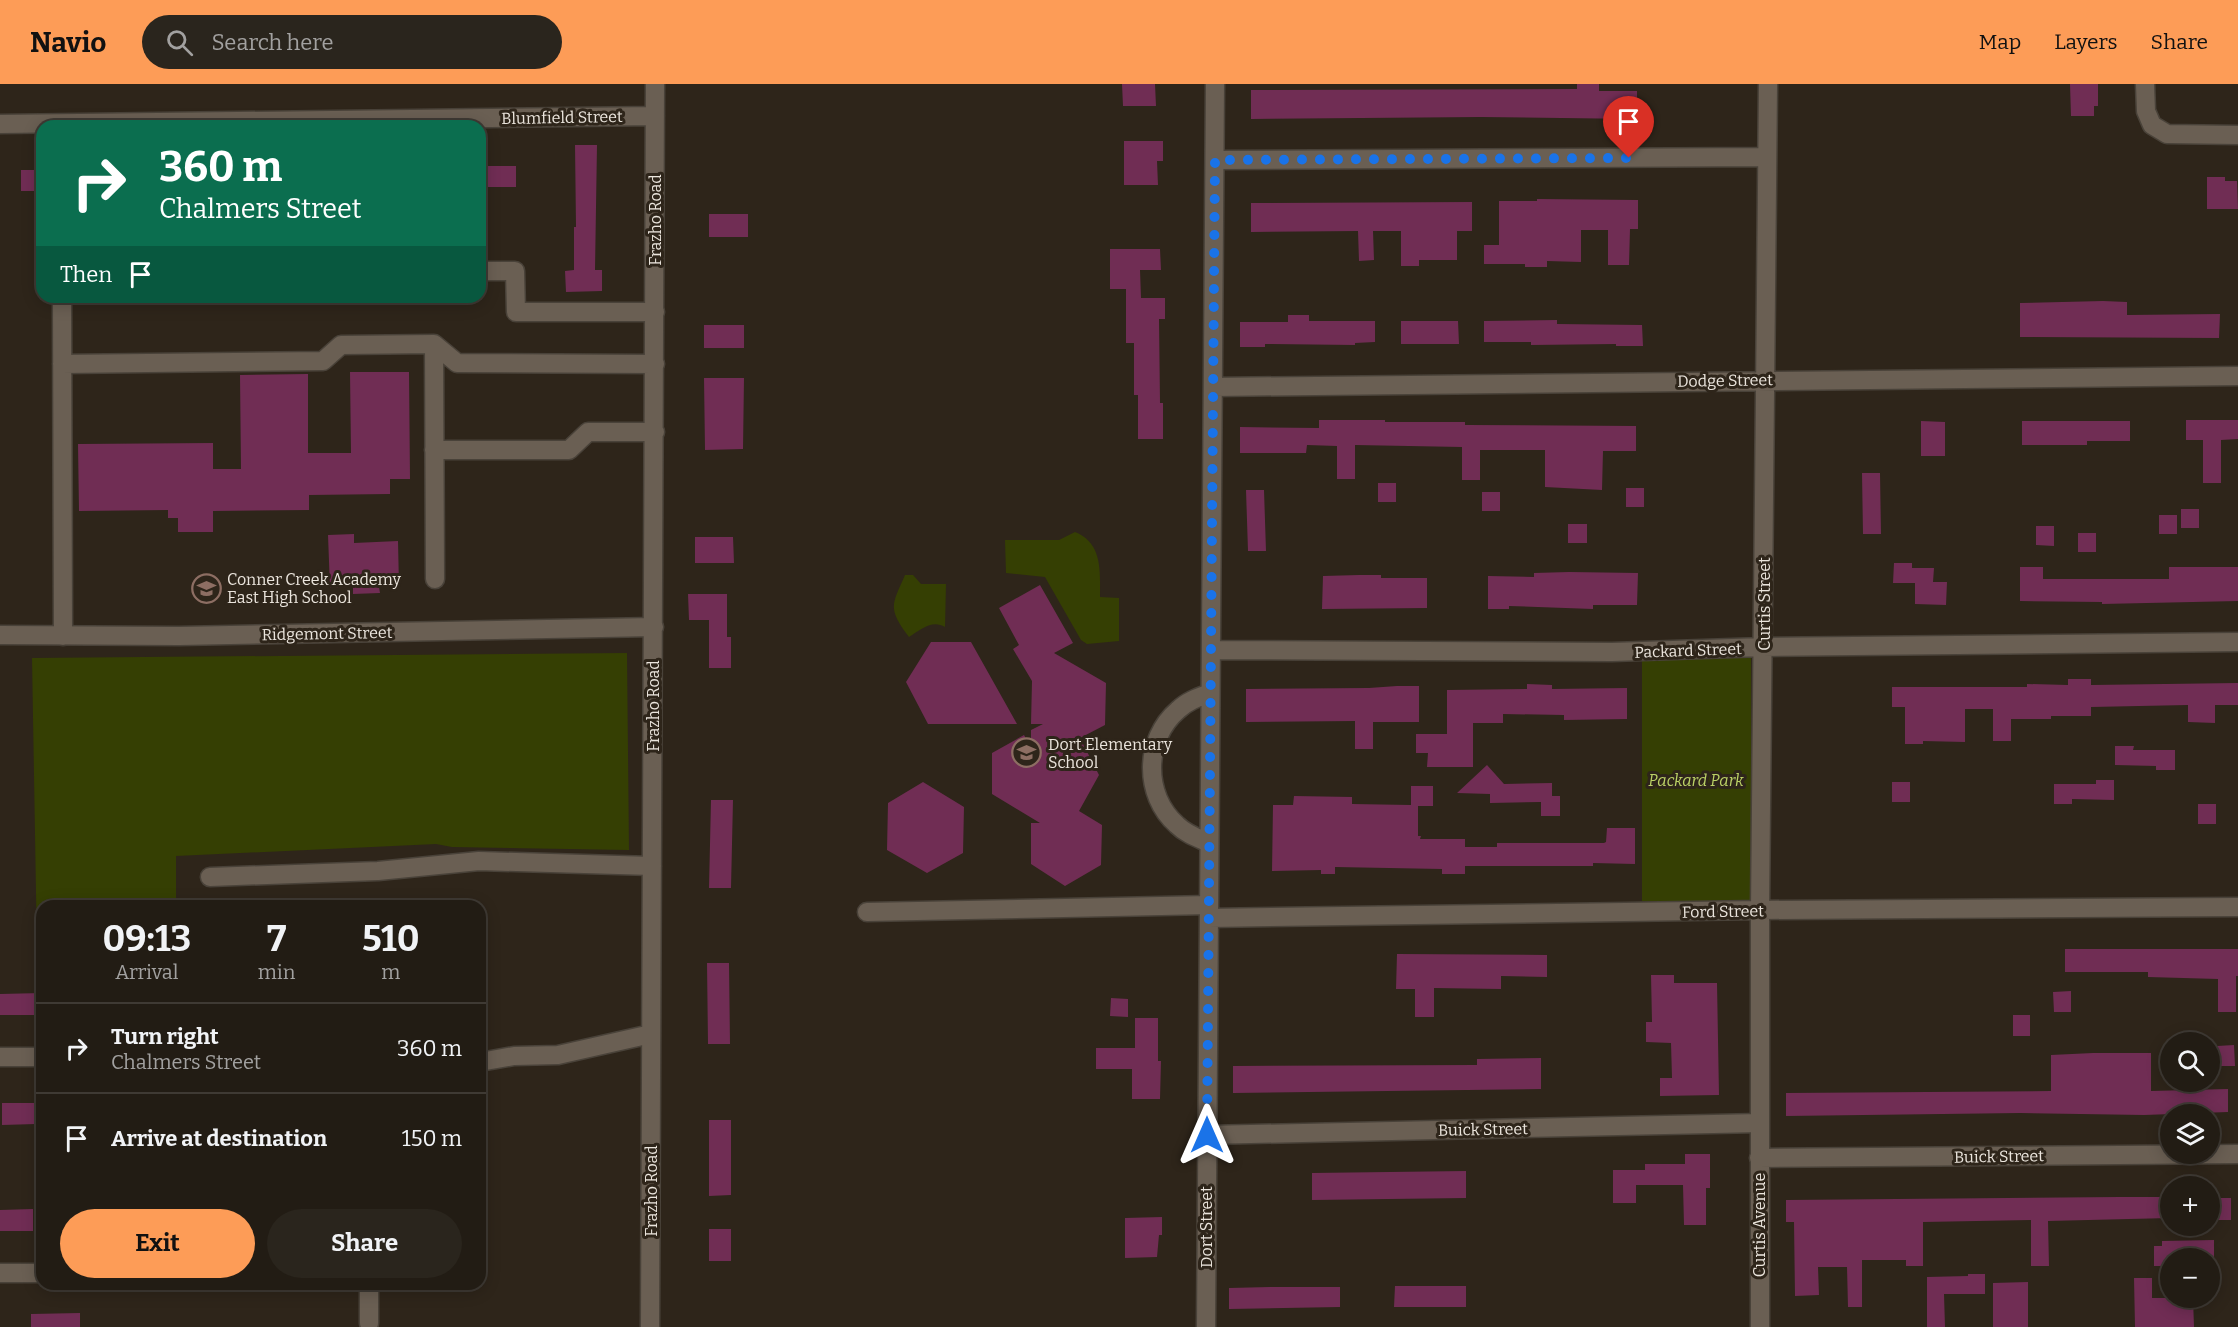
<!DOCTYPE html>
<meta charset="utf-8">
<style>
:root{--surface:#221c14;--page:#2a251d;--text:#f1f3f6;--muted:#a2a1a0;--line:#3f3a34;--accent:#fd9c57}
body{margin:0;font-family:Bitter,serif;background:var(--page);color:var(--text);height:100vh;display:flex;flex-direction:column;font-size:22px;white-space:nowrap}
*{box-sizing:border-box;margin:0}
p{font-size:20px;color:var(--muted)}
.icon{flex:none;width:33px;height:33px;fill:none;stroke:currentColor;stroke-width:2;stroke-linecap:round;stroke-linejoin:round}
.map{position:relative;flex:1;overflow:hidden}
.side{position:absolute;left:36px;top:816px;width:450px;height:390px;display:flex;flex-direction:column;background:var(--surface);border-radius:18px;box-shadow:0 3px 15px #0003,0 0 0 2px var(--line)}
.side>*{flex:none}
.hud{position:absolute;left:36px;top:36px;width:450px;height:183px;border-radius:18px;box-shadow:0 3px 15px #0003,0 0 0 2px var(--line);background:#0b6e4f;color:#fff;overflow:hidden}
.controls{position:absolute;left:2160px;top:948px;display:grid;gap:12px}
.controls a{display:grid;place-items:center;width:60px;height:60px;border-radius:50%;background:var(--surface);box-shadow:0 3px 15px #0003,0 0 0 2px var(--line);font-size:30px}
.pin{position:absolute;display:grid;place-items:center;width:51px;height:51px;color:#fff;margin:-62px -26px;border-radius:50% 50% 50% 0;rotate:-45deg;box-shadow:0 0 6px #0007}
.pin .icon{rotate:45deg}
.me{position:absolute;width:66px;margin:-33px;rotate:0deg;stroke-linejoin:round;filter:drop-shadow(0 0 4px #0008)}
.turn{display:flex;align-items:center;gap:21px;height:126px;padding:0 24px;font-size:27px}
.turn .icon{width:78px;height:78px;stroke-width:2.5}
.turn b{display:block;font-size:42px;line-height:51px}
.then{display:flex;align-items:center;height:57px;padding:0 24px;background:#0003;gap:12px;font-size:22px}
.eta{display:flex;justify-content:space-evenly;align-items:center;height:102px;text-align:center}
.eta b{font-size:36px;font-weight:700;line-height:42px}
.action{display:flex;gap:12px;margin-top:auto;padding:12px 24px}
.action a{flex:1;height:69px;border-radius:36px;background:var(--accent);color:#111;font-size:24px;font-weight:700;line-height:69px;text-align:center}
.action a+a{background:var(--page);color:var(--text)}
ul{padding:0;list-style:none}
li{display:flex;align-items:center;gap:18px;height:90px;padding:0 24px;border-top:2px solid var(--line)}
li div{flex:1}
li b{display:block;font-size:22px}
li em{font-style:normal}
header{display:flex;align-items:center;gap:36px;box-sizing:border-box;height:84px;padding:0 30px;background:var(--accent);color:#111}
header strong{font-size:28px}
nav{display:flex;gap:33px;margin-inline-start:auto;font-size:21px}
.search{width:420px;height:54px;background:var(--page);display:flex;align-items:center;gap:15px;box-sizing:border-box;padding:0 21px;border-radius:33px;color:var(--muted);font-size:22px}
.map>svg:first-child{display:block}
.green{fill:#353f03}
.building{fill:#702d54}
.lines{fill:none;stroke-linecap:round;stroke-linejoin:round}
.minor-casing{stroke:#494239;stroke-width:21}
.minor{stroke:#6a5f53;stroke-width:18}
.route{stroke:#1a73e8;stroke-width:10;stroke-dasharray:0 18}
.labels{text-anchor:middle;stroke-width:6;stroke-linejoin:round;paint-order:stroke}
.street-label{font-size:16px;fill:#ebe5dd;stroke:#2e251a}
.poi-label{font-size:16px;fill:#ebe5dd;stroke:#2e251a;text-anchor:start}
.park-label{font-size:16px;font-style:italic;fill:#bbd166;stroke:#2e251a}
</style>
<header>
<strong>Navio</strong>
<div class="search"><svg class="icon" aria-label="search" viewBox="0 0 24 24"><circle cx="10" cy="10" r="6"/><path d="M15 15l6 6"/></svg>Search here</div>
<nav><a>Map</a><a>Layers</a><a>Share</a></nav>
</header>
<div class="map">
<svg width="2238" height="1243" viewBox="0 0 2238 1243">
<rect width="100%" height="100%" fill="#2e251a"/>
<path class="green" d="M1075,448C1103,459 1100,488 1100,513L1119,514V557L1087,560L1081,556L1045,493L1006,489L1005,456H1059Z
M905,491H913L921,500H946L945,543C932,535 920,546 909,553C887,524 892,521 905,491Z
M627,569L629,766L452,763L436,760L176,772V815H133V822H42V867H37L32,574Z
M1642,574H1751V817H1642Z"/>
<path class="building" d="M1122,0H1155L1156,22H1123Z
M1577,0H1599V7H1637V35L1481,33L1251,35V6L1577,5Z
M2070,0H2098V22H2094V32H2071Z
M1124,57H1163V77H1157L1158,101H1124Z
M575,61H597L595,186H602V207L566,208L565,187L574,186V143H576Z
M488,82H516V103H488Z
M21,86H42V107H21Z
M2207,93H2225V97H2237L2238,125H2207Z
M1537,115L1638,116V145H1630L1629,181H1608V146H1581V178L1547,177V183H1525V180H1484V161H1499V117H1537Z
M1472,118V147H1457V176H1419V182H1401V147H1373L1374,176L1359,177L1358,147L1251,148V119Z
M709,130H748V153H709Z
M1110,165H1160L1161,186H1140L1141,214H1165V235H1159L1160,319H1163V355H1138V311H1134V259H1126V205H1110Z
M2103,217L2127,218V231L2220,230L2219,254L2020,253V219Z
M1288,231H1309V237H1375V258L1355,259V261L1265,260V263H1240V238H1288Z
M1557,236V240L1642,241L1643,262H1616V260L1531,261V258H1484V237Z
M1401,237H1458L1459,260H1401Z
M704,241H744V264H704Z
M350,288H409L410,395H390V410L309,411V426L213,427V448H178V434H168V426L79,427L78,360L213,359V385H241L240,291L308,290V369H351Z
M704,294H744L743,365L705,366Z
M1319,336H1385V338H1465V341L1636,342V367H1603L1602,406L1545,403V366H1480V396H1462V363L1355,361V395H1337V362L1307,361L1306,369H1240V343L1319,344Z
M2186,336H2238V355L2221,356V399H2203V356H2186Z
M1921,337L1945,338V372H1921Z
M2022,337H2130V357H2087V361H2022Z
M1862,389H1880L1881,450H1863Z
M1378,399H1396V418H1378Z
M1626,404H1644V423H1626Z
M1246,406H1264L1266,467H1248Z
M1482,408H1500V427H1482Z
M2181,425H2199V444H2181Z
M2159,431H2177V450H2159Z
M1568,440H1587V459H1568Z
M2036,442H2054V462L2036,461Z
M2078,449H2096V468H2078Z
M354,450V459L398,457L399,502L379,503L380,509L353,510V503L330,504L328,451Z
M695,453H733L734,479H695Z
M1894,479H1912V484H1934L1933,498H1947L1946,521L1915,520V499H1893Z
M2020,483H2043V495H2169V483H2238V517L2102,520V518L2020,517Z
M1569,488L1638,489L1637,521H1593V525L1509,522V525H1488V492L1534,493V489Z
M1359,491H1381V494H1427V524L1322,525L1323,492Z
M1040,501L1073,559L1054,569L1106,599L1105,641L1080,654L1099,691L1079,727L1102,741L1101,781L1065,802L1031,780V739H1040L992,710V669L1024,651L1031,664V646L1043,640H1031L1032,597L1013,565L1019,561L999,524Z
M688,510H727V553H731V584H709V536H689Z
M931,558H971L1017,640H928L906,598Z
M2068,595H2091V601L2238,599V621H2215V639L2188,638V621L2091,623V632H2051V635H2011V657H1993V625H1965V658L1923,657V660H1905V623H1892V603H2027V600L2068,601Z
M1527,600L1552,601V605L1627,604V635L1564,636V631L1503,630V639H1473V683H1427L1428,669H1416V650H1447V606L1527,605Z
M1397,602H1419V638H1373V665H1355V637L1246,638V605L1369,604Z
M2115,662H2134L2133,666H2175V686H2156V682L2115,681Z
M1487,681L1504,700L1552,699V712H1560V732H1541V718L1490,719V710L1457,709Z
M2096,696H2114V716L2072,715V720H2054V700H2096Z
M923,698L964,723L963,769L927,789L887,766L888,719Z
M1892,698H1910V718H1892Z
M1411,702H1433V722H1418V752H1421L1420,755H1465V763H1497V759H1604L1606,758L1607,744H1635V780L1593,779V782H1465V790H1442V785L1335,783V790H1321V786L1272,787L1273,721H1293L1294,712L1352,713V720L1411,721Z
M711,716H733L731,804H709Z
M2198,720H2216V740H2198Z
M2065,865H2238V892H2236V928H2218V895L2148,893V888H2065Z
M1397,870L1547,871V893L1501,892V905L1434,904V933H1415V905H1396Z
M707,879H729L730,960H708Z
M1651,891H1674V899H1717L1719,1011L1660,1012V994H1672L1671,959L1646,958V938H1652Z
M2071,907V928H2054L2053,908Z
M42,909V931H0V910Z
M1111,914L1128,915V933L1110,932Z
M2013,931H2030V952H2013Z
M1135,934H1158V977H1161L1160,1015H1132V985H1096V964H1135Z
M2234,961L2235,982H2217V962Z
M2093,969H2151V1007L2228,1005V1028L2144,1031L2020,1029L1786,1032V1009L2051,1007V971Z
M1541,974V1005L1233,1009V982L1477,981V975Z
M2,1019H36V1040L2,1041Z
M709,1036H731V1111L709,1112Z
M1685,1070H1710V1104H1706V1141H1684L1683,1101H1636V1119H1613V1086H1645V1080H1685Z
M1466,1087V1114L1312,1116V1089Z
M2120,1113H2170V1134L2048,1137L2049,1182H2031V1136L1923,1138V1182H1906V1176H1862V1223H1848L1847,1183H1818L1819,1211L1795,1212L1794,1138H1786V1116Z
M2210,1114H2231V1136H2210Z
M33,1125V1147H0V1126Z
M1162,1133V1151H1159L1157,1173L1125,1174V1134Z
M709,1145H731V1177H709Z
M2214,1156V1174H2170V1182H2154V1162H2162V1157Z
M1968,1190H1985V1210H1944L1945,1243H1927V1193L1968,1192Z
M2134,1194H2152V1214H2193L2194,1243H2135Z
M2028,1198V1243H1993V1199Z
M1395,1202H1466V1223H1394Z
M1270,1203H1340V1223L1229,1225V1204Z
M80,1229V1243H31V1230Z"/>
<g class="lines">
<defs>
<path id="minor" d="M2145,0L2146,27L2152,41L2167,50L2238,51
M0,40L655,32
M1215,76L1767,73
M480,187H515L516,228H655
M62,213L63,552
M434,260L435,495
M62,280L323,277L341,261L434,260L457,279L655,280
M1213,303L2238,292
M434,366H569L588,348H655
M0,551L179,552L654,543
M1211,566L1612,568L1763,563L2238,558
M1209,759C1198,754 1186,750 1177,741C1143,711 1144,655 1178,626C1187,617 1199,613 1210,609
M210,793L378,787L479,777L652,782
M867,828L1209,821
M1209,834L1760,826L2238,823
M0,973H42
M480,978L514,972L558,971L651,950
M1207,1051L1760,1039
M1759,1074L2238,1070
M0,1189H42
M369,1239V1200
M650,1243L655,0
M1206,1243L1215,0
M1760,1243V826L1768,0"/>
</defs>
<use href="#minor" class="minor-casing"/>
<use href="#minor" class="minor"/>
</g>
<g class="lines">
<path class="route" d="M1207,1051L1215,76L1629,74"/>
</g>
<defs>
<symbol id="school-ring" viewBox="-11 -11 22 22"><circle r="9.5" fill="#2e251a" stroke="#8d6e63" stroke-width="1.5"/><path d="M0-5L7-2L0 1L-7-2ZM-4 1L0 2.5L4 1V4Q0 6-4 4Z" fill="#8d6e63"/></symbol>
</defs>
<g fill-rule="evenodd">
<use href="#school-ring" x="190" y="488" width="33" height="33"/>
<use href="#school-ring" x="1010" y="652" width="33" height="33"/>
</g>
<g class="labels">
<g class="street-label">
<text transform="translate(562 33) rotate(-1)" y="6">Blumfield Street</text>
<text transform="translate(655 136) rotate(-90)" y="6">Frazho Road</text>
<text transform="translate(1725 296) rotate(-1)" y="6">Dodge Street</text>
<text transform="translate(1764 520) rotate(-90)" y="6">Curtis Street</text>
<text transform="translate(327 549) rotate(-1)" y="6">Ridgemont Street</text>
<text transform="translate(1688 566) rotate(-2)" y="6">Packard Street</text>
<text transform="translate(653 622) rotate(-90)" y="6">Frazho Road</text>
<text transform="translate(1723 827) rotate(-1)" y="6">Ford Street</text>
<text transform="translate(1483 1045) rotate(-1)" y="6">Buick Street</text>
<text transform="translate(1999 1072) rotate(-1)" y="6">Buick Street</text>
<text transform="translate(651 1107) rotate(-90)" y="6">Frazho Road</text>
<text transform="translate(1759 1141) rotate(-90)" y="6">Curtis Avenue</text>
<text transform="translate(1206 1143) rotate(-90)" y="6">Dort Street</text>
</g>
<g class="poi-label">
<text x="227" y="501">Conner Creek Academy<tspan x="227" dy="18">East High School</tspan></text>
<text x="1048" y="666">Dort Elementary<tspan x="1048" dy="18">School</tspan></text>
</g>
<g class="park-label">
<text x="1696" y="702">Packard Park</text>
</g>
</g>
</svg>
<div class="controls">
<a><svg class="icon" aria-label="search" viewBox="0 0 24 24"><circle cx="10" cy="10" r="6"/><path d="M15 15l6 6"/></svg></a>
<a><svg class="icon" aria-label="layers" viewBox="0 0 24 24"><path d="M12 4l9 5-9 5-9-5zM3 14l9 5 9-5"/></svg></a>
<a>+</a>
<a>−</a>
</div>
<div class="pin" style="left:1629px;top:74px;background:#d93025"><svg class="icon" aria-label="arrive" viewBox="0 0 24 24"><path d="M6 21V4h12l-3 4 3 4H6"/></svg></div>
<svg class="me" style="left:1207px;top:1051px" viewBox="-20 -20 40 40"><path d="M0-17L14 15 0 8-14 15z" fill="#1a73e8" stroke="#fff" stroke-width="4"/></svg>
<div class="hud">
<div class="turn"><svg class="icon" aria-label="right" viewBox="0 0 24 24"><path d="M7 20v-9h11M14 6l5 5-5 5"/></svg><div><b>360 m</b>Chalmers Street</div></div>
<div class="then">Then<svg class="icon" aria-label="arrive" viewBox="0 0 24 24"><path d="M6 21V4h12l-3 4 3 4H6"/></svg></div>
</div>
<section class="side">
<div class="eta">
<div><b>09:13</b><p>Arrival</p></div>
<div><b>7</b><p>min</p></div>
<div><b>510</b><p>m</p></div>
</div>
<ul>
<li><svg class="icon" aria-label="right" viewBox="0 0 24 24"><path d="M7 20v-9h11M14 6l5 5-5 5"/></svg><div><b>Turn right</b><p>Chalmers Street</p></div><em>360 m</em></li>
<li><svg class="icon" aria-label="arrive" viewBox="0 0 24 24"><path d="M6 21V4h12l-3 4 3 4H6"/></svg><div><b>Arrive at destination</b></div><em>150 m</em></li>
</ul>
<div class="action"><a>Exit</a><a>Share</a></div>
</section>
</div>
